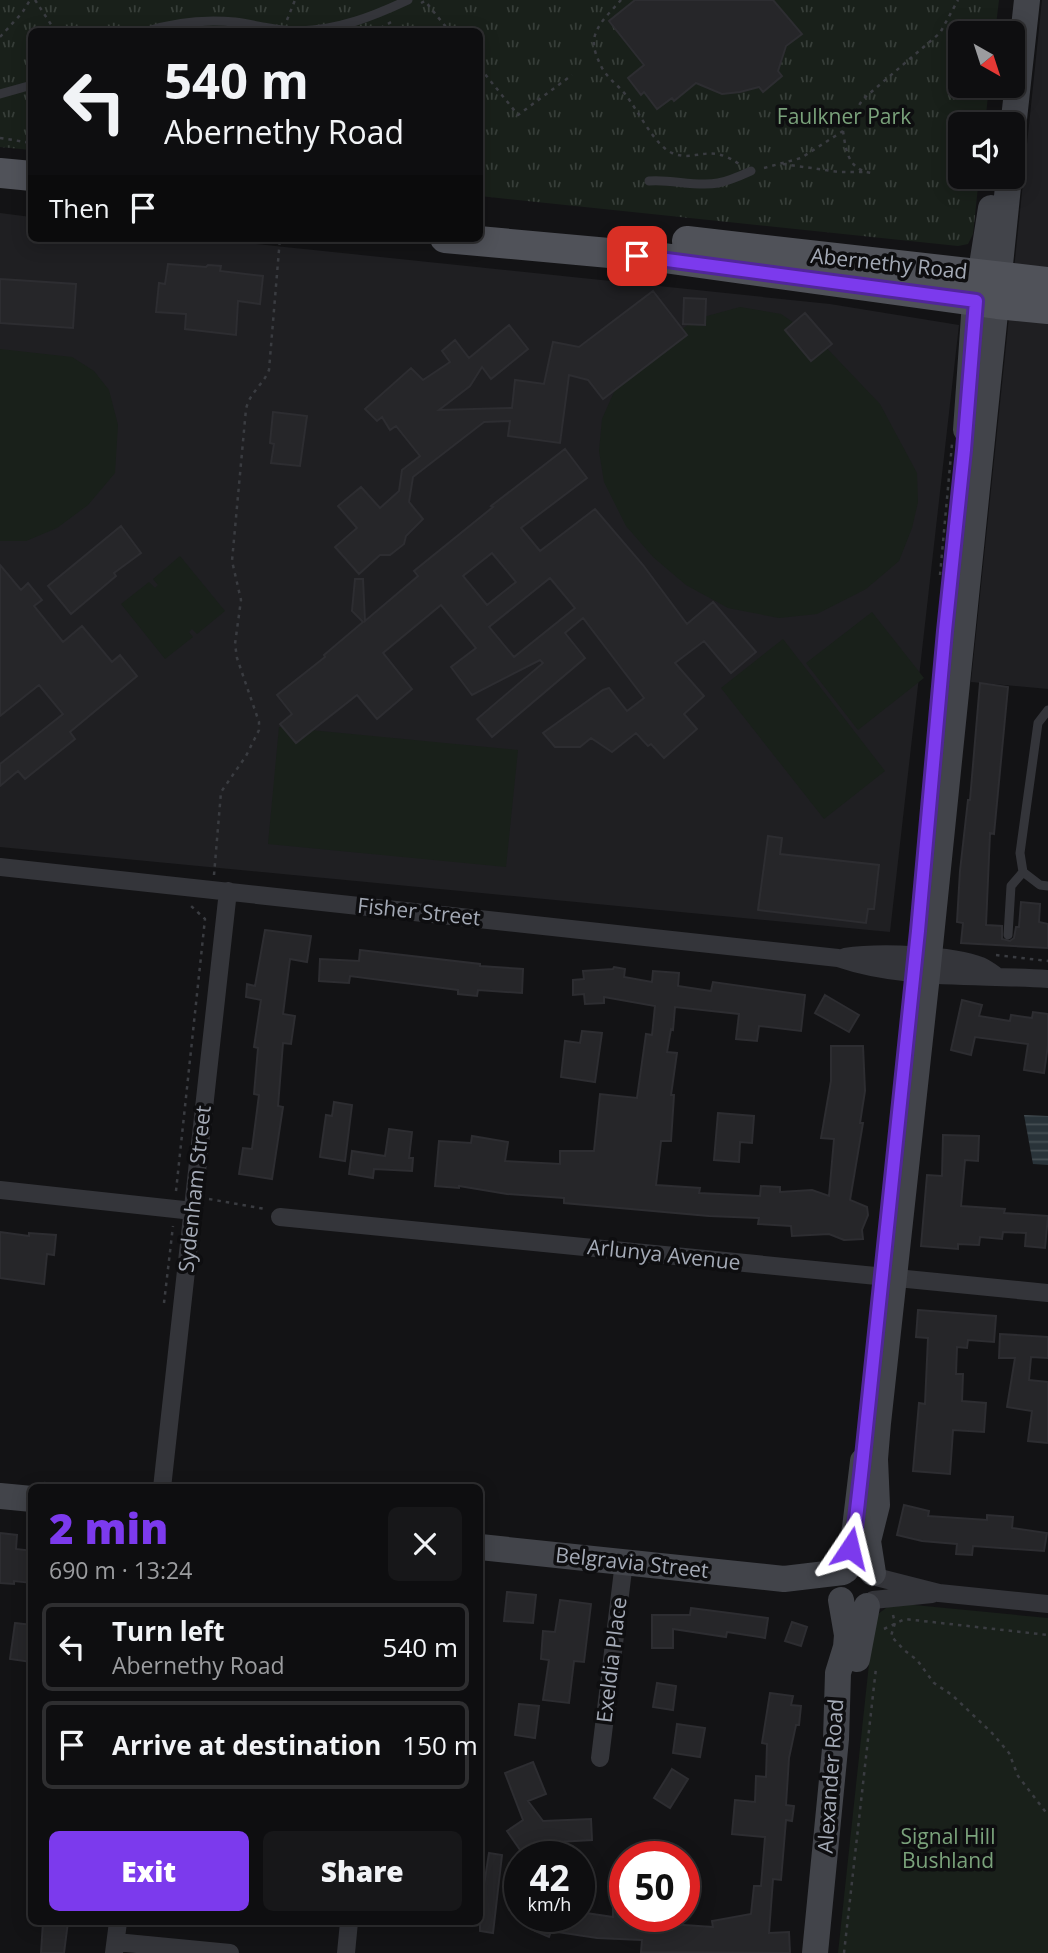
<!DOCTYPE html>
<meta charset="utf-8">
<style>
:root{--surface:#0e0e10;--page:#171719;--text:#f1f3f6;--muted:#9b9c9f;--line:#2e2e30;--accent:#7c3aed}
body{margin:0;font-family:"Open Sans",sans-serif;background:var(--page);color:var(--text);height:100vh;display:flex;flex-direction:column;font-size:26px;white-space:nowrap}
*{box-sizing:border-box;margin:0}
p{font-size:23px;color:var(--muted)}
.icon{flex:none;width:38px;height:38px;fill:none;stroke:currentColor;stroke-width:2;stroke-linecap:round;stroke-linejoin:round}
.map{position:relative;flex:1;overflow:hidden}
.side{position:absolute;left:28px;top:1484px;width:455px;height:441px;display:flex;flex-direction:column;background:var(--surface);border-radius:10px;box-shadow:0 4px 18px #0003,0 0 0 2px var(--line)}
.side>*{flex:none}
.guide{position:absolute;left:28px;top:28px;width:455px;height:214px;border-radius:10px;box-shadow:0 4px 18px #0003,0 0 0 2px var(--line);background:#0e0e10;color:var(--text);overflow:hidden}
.needle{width:46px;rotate:141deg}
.buttons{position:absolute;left:948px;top:21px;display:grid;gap:14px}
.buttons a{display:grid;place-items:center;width:77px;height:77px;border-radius:10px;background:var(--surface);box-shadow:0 4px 18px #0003,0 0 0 2px var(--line);font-size:35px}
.speed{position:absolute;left:504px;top:1841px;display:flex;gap:14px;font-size:35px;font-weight:700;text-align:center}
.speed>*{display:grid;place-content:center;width:91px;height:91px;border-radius:50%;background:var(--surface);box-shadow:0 4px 18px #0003,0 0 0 2px var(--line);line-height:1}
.speed small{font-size:18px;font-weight:400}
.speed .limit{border:10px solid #d22;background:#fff;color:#111}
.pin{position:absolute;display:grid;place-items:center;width:60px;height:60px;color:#fff;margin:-30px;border-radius:14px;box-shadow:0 4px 10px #0006}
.me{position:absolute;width:77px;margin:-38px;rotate:10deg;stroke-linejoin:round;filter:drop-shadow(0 0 5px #0008)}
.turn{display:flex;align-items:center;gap:24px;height:147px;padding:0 21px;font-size:32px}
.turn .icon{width:91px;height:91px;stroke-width:2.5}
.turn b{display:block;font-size:49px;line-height:60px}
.then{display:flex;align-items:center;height:66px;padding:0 21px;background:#0003;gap:14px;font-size:26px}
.round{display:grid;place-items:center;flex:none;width:74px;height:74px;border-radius:10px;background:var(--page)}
.headline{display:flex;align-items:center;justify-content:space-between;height:119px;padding:0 21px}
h1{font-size:42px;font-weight:800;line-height:52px;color:var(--accent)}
.cta{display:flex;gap:14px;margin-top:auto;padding:14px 21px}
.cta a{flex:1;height:80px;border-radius:10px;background:var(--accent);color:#fff;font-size:28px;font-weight:800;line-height:80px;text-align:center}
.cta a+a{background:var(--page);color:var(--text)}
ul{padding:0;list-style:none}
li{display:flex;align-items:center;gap:21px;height:88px;margin:0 14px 10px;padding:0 7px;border:4px solid var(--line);border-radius:10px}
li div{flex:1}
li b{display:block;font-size:26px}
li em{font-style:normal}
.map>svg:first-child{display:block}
.built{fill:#1f1f22}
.grass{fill:#19201a}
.park{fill:url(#park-tufts)}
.water{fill:url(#water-rules)}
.building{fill:#262629;stroke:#2d2d31;stroke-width:2;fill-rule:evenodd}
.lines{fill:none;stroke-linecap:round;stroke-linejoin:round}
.path{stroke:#3a3c41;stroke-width:2.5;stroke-dasharray:3.5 5;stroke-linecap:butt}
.lane{stroke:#34353a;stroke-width:9}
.street{stroke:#34353a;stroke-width:18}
.secondary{stroke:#42444a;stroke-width:26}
.primary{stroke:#505259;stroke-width:30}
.route-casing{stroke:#51269a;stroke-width:18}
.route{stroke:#7c3aed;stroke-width:12}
.labels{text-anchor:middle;stroke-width:7;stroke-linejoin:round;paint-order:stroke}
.park-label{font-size:21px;fill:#7aa27b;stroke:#0e0e10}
.street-label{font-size:21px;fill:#a4aab6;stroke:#0e0e10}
</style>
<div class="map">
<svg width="1048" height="1953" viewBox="0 0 1048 1953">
<defs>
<pattern id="park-tufts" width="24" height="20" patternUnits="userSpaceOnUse" patternTransform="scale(1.75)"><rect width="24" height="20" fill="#19201a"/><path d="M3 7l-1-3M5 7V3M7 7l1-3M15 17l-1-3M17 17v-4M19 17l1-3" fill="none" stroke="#373e39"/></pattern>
<pattern id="water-rules" width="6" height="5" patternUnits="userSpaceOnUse" patternTransform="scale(1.75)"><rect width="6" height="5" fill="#293339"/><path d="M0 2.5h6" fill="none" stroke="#454e53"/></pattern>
</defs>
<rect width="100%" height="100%" fill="#131315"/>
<path class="built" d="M1042,0H1048V689L971,682Z
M0,213L31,217L32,238H199L830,304L959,325L890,932L0,847Z"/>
<path class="grass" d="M740,307L781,314L819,340L880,404L917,473L918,502L912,528L899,561L866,589L817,614L779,618L728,608L686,585L653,557L626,526L604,482L599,451L602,419L618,383L651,352L696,319Z
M0,349L72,357L94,371L109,390L118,425L115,473L88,505L57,528L26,541H0Z
M180,556L225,611L197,634L192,629L189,632L193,637L165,659L121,604L149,582L155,588L158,585L153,579Z
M872,612L924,678L858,730L806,663Z
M783,639L885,771L824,819L721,688Z
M279,727L518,750L506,867L268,844Z
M904,1604L1048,1618V1953H838L874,1617L890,1605Z"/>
<path class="park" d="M0,0H999L995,33H961V86H989L985,124H961V177H979L973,234L968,244L958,246L480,196V32H32L31,150L0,147Z"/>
<path class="water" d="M1024,1115L1048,1116V1165L1033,1164Z"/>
<path class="building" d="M635,0H773L802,34L786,46L778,71L782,76L763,92L759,87L740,92L722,94L696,83L674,101L672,98L657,109L644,92L641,95L628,78L644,65L609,21Z
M168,264L206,267L208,265L221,266L220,271L263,276L260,304L238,301L236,335L185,329L186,314L156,312L159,283L165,284Z
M0,279L76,284L73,328L0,323Z
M653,291L687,335L603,399L588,380L569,375L560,443L508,436L510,421L484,422L413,477L409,502L423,519L406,536L404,544L390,555H380L359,574L335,547L357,528L338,506L361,487L380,508L399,491L402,470L420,456L396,426L390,430L382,417L377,421L365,409L411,368L423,380L450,362L442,351L455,340L469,358L509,325L528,349L491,379L482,367L470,386L439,410L512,408L515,380L544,384L553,342L579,347Z
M684,298L706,299L705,325L683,324Z
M805,313L832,344L811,361L785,330Z
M273,412L307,416L300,466L271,463L274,444L270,443Z
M565,449L587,478L521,528L540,551L595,509L643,565L687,624L713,602L756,652L731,673L704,641L675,663L704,696L684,714L697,729L664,758L651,744L648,746L636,733L612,752L591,738L580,747H555L543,733L603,690L609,688L627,711L644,698L583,618L565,633L585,658L492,737L477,719L543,663L540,660L472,695L451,667L476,648L441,605L383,653L412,689L377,719L357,695L296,743L280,724L292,714L277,695L325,657L324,655L363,622L352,611L355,579H363L365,621L418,576L414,571L493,507L491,506ZM492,553L516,582L487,605L463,576ZM550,578L575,608L514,657L489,627Z
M121,526L141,553L114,573L116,576L71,614L48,586Z
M0,565L21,590L28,583L42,600L34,606L63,642L82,626L112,662L120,655L137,676L70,732L75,739L25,779L18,771L0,786V764L63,714L39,685L0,716Z
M980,683L1008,687L994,834L990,833L986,925L1002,926V939L1010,941L1014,938L1016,927H1019L1021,902L1040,904L1039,922L1048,924V948L961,943L963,923L957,922L960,871L968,800H970Z
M768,836L782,838L780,854L879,865L874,909H868L866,923L758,910Z
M265,930L311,936L307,962L290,959L283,1014L295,1016L291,1044L283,1043L278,1106L283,1107L272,1179L239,1174L243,1148L252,1149L259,1095L254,1094L258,1048L254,1047L261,1000L246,997L247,984L255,986Z
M360,950L480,964V966L523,969L522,993L478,990L477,996L458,994V990L350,976L349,983L319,981L320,959L359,961Z
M614,967L625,969L624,977L652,982L653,971L679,973L678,986L711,991L713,982L805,995L801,1031L759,1026L757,1041L736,1039L739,1014L675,1007L673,1030L671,1029L667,1052L677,1053L671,1095H674L671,1141H661L656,1185L700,1188L699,1193L760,1196L761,1186L780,1187V1192L812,1190L829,1196L834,1139L821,1138L831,1081V1046H863L865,1091L860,1123H863L850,1200L867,1207L868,1215L862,1230L863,1239L844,1240L829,1234L792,1236L791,1226L758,1224L759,1218L709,1216L564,1203V1198L507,1194L459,1186V1188L435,1186L439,1141L471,1143L472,1136L508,1142L505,1161L560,1164V1151H594L600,1094L637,1098L646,1034L652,1035L655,1006L604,997V1003L585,1004L584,994L573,995V980L584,979L583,971L613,969Z
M825,995L859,1015L849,1032L815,1013Z
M962,1000L982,1005L979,1016L1010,1021L1011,1015L1032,1018L1033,1012L1048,1014V1045L1044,1073L1024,1070L1028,1044L975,1037L971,1055L951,1050Z
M582,1031L602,1033L595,1082L561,1077L565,1041L580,1043Z
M334,1102L352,1105L345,1161L320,1157L326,1115L332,1116Z
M718,1113L754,1116L752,1143L740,1142L739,1162L714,1160Z
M389,1129L412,1132L409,1158H413L412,1171L374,1169L373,1178L349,1174L352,1151L385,1156Z
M943,1135L979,1136L978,1161L965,1160L961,1206L1005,1209L1004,1213L1048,1216L1045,1248L1025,1246L1026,1233L1003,1232L1002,1239L980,1237L979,1245L958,1244V1249L921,1246L927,1175L942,1176Z
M0,1232L29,1236V1233L56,1235L54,1255L47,1254L44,1284L0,1278Z
M918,1310L996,1316L994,1342L968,1340L967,1348L957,1347L956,1374H963L962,1401L986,1403L984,1432L953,1430L950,1474L913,1471L919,1403L925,1404L928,1338L916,1337Z
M1000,1334L1048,1337V1358L1031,1357L1029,1380L1048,1382V1443L1028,1441L1032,1411L1007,1407L1015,1358H999Z
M904,1505L929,1511L928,1516L987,1520V1515L1013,1517L1012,1528L1047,1533L1044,1551L973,1546L972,1555L956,1554L957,1544L922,1541L897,1535Z
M0,1533L17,1535L16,1549L32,1551V1583L14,1581V1584L0,1583Z
M507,1592L536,1595L533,1623L504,1621Z
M560,1600L591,1604L584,1662L574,1661L569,1703L543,1700L549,1660L541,1659L543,1631L555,1632Z
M691,1608L768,1618L765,1638L727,1632L726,1637L673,1629V1648H652V1615H690Z
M792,1622L807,1627L801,1646L785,1641Z
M15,1623L32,1625V1662L10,1659Z
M657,1683L676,1686L673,1710L653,1707Z
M770,1693L793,1696L791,1705L801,1706L799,1725H796L789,1758L786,1805L794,1806L792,1821L786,1820L781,1880L773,1879L769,1933L789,1932L790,1953L641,1952L642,1940L597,1938L551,1931L549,1937L535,1931L541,1916H579V1912L613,1917V1907H625V1916L669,1919V1924L713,1927L712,1921L751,1914L754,1886H761L765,1837L732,1834L735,1800L755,1802L756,1776L766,1777L767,1744L762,1743Z
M519,1704L539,1706L535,1738L515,1735Z
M677,1724L705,1728L700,1757L673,1753Z
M533,1762L546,1794L528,1801L543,1821L591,1819L592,1840L557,1842L548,1849L544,1844L525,1857L507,1831L523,1820L505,1773Z
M672,1769L688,1779L670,1808L654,1798Z
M489,1853L502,1855L493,1933L480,1931V1885H484Z
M43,1922H68L64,1953H41Z"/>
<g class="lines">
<path class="path" d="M35,0L56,32
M621,0C611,12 596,24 594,40C593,48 597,58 601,66C607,78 617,84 625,94C638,110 654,145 672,153C696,163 708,142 739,164
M421,3L425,1L450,32
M287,20L295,0
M373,32L395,20
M0,37L22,13L30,0
M480,68L518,115L572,75
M843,131C846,151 848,170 872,173
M0,138L32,143
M783,164L839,172H864
M764,168L801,158L843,131L863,99L940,33L958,0
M940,575L952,444
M214,875L221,792L246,756L259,730V722L237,658L235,644L241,600L232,561L246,409C250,392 263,385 269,370L280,238
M996,955L1048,961
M176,1191L205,919L190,905
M209,1199L265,1209
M164,1303L173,1226
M44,1483L86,1488
M893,1615L895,1623L891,1636L904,1650L917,1660L934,1683L952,1695L992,1733L1009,1753L1018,1776L1048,1815
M884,1629L905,1619L1048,1635
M844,1953L876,1668"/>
<path class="lane" d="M144,32C175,22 203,19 235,22C256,25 277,31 299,31C339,30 374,16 408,0
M0,94L32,85
M649,181C672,179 695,187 718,183C729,181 740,176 751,171
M1048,710L1038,723L1020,853L1023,872L1040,885L1048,886
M1008,935L1011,886L1023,872"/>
<path class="street" d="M0,867L838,958C905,981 978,974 1048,979
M845,957C877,952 952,954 981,966C986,968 991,972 995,975
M0,1190L193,1211
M280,1217L1048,1293
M162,1488L228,891
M876,1577L939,1593L1048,1604
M873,1600L932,1594
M600,1758L624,1562
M116,1942L230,1953
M114,1953L118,1922
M346,1953L349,1922"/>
<path class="secondary" d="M1013,128L1027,0
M966,430L974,316L991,208
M0,1496L32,1499
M480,1547L784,1579L843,1572
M846,1570L855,1528L863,1461
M873,1573L868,1541L877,1505L875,1459L878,1423L927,975L1009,177
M857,1659L867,1606
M815,1953L836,1739L838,1673L846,1647L847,1635L841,1600"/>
<path class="primary" d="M0,173L32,176
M445,238L664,258L997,304L1048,309
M687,241L1048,282"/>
</g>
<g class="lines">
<defs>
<path id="route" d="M637,256L976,301L964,450L945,631L918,931L862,1466L855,1528L850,1548"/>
</defs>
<use href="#route" class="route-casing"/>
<use href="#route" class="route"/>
</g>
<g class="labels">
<g class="park-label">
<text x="844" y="124">Faulkner Park</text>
<text x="948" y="1844">Signal Hill<tspan x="948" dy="24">Bushland</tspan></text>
</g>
<g class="street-label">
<text transform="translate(889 264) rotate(6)" y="7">Abernethy Road</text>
<text transform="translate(419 912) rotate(6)" y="7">Fisher Street</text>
<text transform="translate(195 1189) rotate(-84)" y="7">Sydenham Street</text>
<text transform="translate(664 1255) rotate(6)" y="7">Arlunya Avenue</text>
<text transform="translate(632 1563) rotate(6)" y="7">Belgravia Street</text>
<text transform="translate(612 1660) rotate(-83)" y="7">Exeldia Place</text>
<text transform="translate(831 1776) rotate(-86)" y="7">Alexander Road</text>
</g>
</g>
</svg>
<div class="buttons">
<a><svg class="needle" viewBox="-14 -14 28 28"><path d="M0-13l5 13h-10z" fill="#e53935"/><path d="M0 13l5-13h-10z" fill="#9b9c9f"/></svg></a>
<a><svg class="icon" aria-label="sound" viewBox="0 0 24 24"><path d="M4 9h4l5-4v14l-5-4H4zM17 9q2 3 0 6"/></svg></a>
</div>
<div class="speed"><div>42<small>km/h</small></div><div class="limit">50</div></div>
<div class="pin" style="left:637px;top:256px;background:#d93025"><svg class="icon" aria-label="arrive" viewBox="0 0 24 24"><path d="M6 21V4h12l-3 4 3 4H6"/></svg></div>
<svg class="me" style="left:850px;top:1548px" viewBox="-20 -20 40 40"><path d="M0-17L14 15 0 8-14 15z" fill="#7c3aed" stroke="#fff" stroke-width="4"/></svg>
<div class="guide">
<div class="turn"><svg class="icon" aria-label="left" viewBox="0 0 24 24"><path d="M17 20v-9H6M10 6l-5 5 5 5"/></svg><div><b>540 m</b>Abernethy Road</div></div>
<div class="then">Then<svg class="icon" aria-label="arrive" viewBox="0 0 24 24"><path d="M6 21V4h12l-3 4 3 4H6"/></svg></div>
</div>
<section class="side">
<div class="headline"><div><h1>2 min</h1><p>690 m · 13:24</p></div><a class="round"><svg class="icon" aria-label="close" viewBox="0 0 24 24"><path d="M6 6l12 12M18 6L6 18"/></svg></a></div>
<ul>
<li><svg class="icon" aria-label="left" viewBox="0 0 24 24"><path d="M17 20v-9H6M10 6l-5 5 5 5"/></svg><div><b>Turn left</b><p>Abernethy Road</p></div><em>540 m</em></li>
<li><svg class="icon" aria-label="arrive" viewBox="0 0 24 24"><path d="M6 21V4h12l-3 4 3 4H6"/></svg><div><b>Arrive at destination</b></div><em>150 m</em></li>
</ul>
<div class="cta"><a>Exit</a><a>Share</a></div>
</section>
</div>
